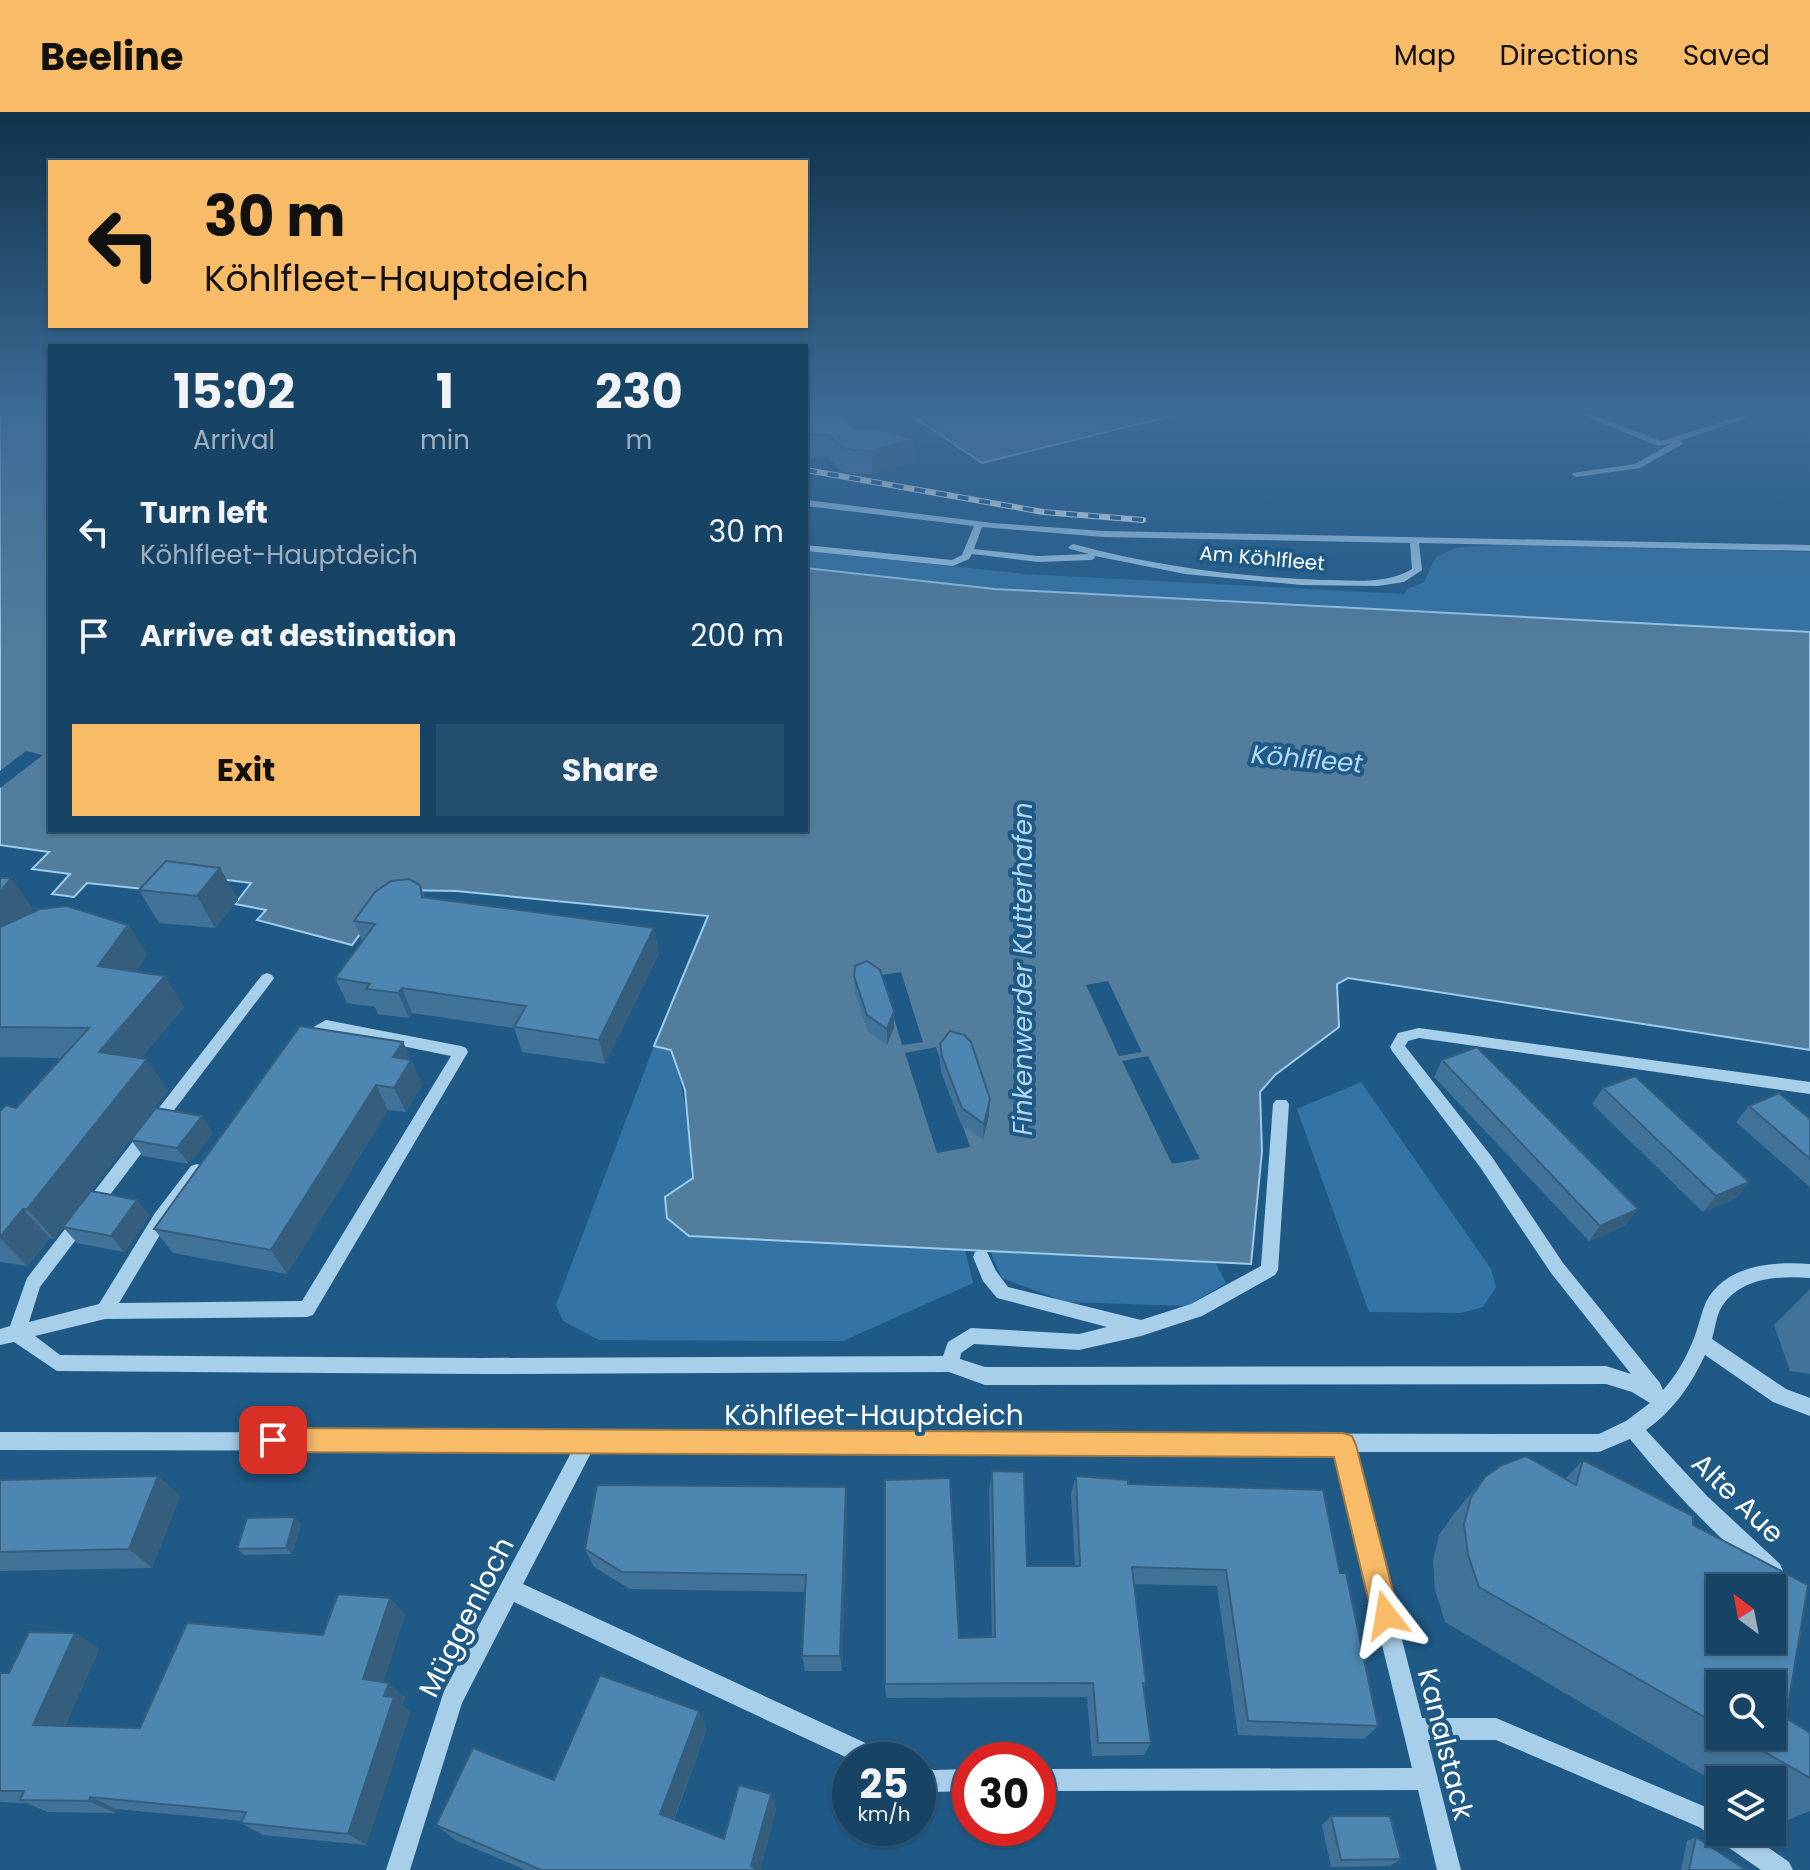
<!DOCTYPE html>
<meta charset="utf-8">
<style>
:root{--surface:#174465;--page:#244e6e;--text:#f1f3f6;--muted:#9eb0bf;--line:#365c79;--accent:#f8bc68}
body{margin:0;font-family:Poppins,sans-serif;background:var(--page);color:var(--text);height:100vh;display:flex;flex-direction:column;font-size:30px;white-space:nowrap}
*{box-sizing:border-box;margin:0}
p{font-size:26px;color:var(--muted)}
.icon{flex:none;width:44px;height:44px;fill:none;stroke:currentColor;stroke-width:2;stroke-linecap:round;stroke-linejoin:round}
.map{position:relative;flex:1;overflow:hidden}
.sheet{position:absolute;left:48px;top:232px;width:760px;height:488px;display:flex;flex-direction:column;background:var(--surface);border-radius:0px;box-shadow:0 2px 6px #0004,0 0 0 2px var(--line)}
.sheet>*{flex:none}
.hud{position:absolute;left:48px;top:48px;width:760px;height:168px;border-radius:0px;box-shadow:0 2px 6px #0004,0 0 0 2px var(--line);background:#f8bc68;color:#111;overflow:hidden}
.needle{width:52px;rotate:328deg}
.tools{position:absolute;left:1706px;top:1462px;display:grid;gap:16px}
.tools a{display:grid;place-items:center;width:80px;height:80px;border-radius:0px;background:var(--surface);box-shadow:0 2px 6px #0004,0 0 0 2px var(--line);font-size:40px}
.speed{position:absolute;left:832px;top:1630px;display:flex;gap:16px;font-size:40px;font-weight:700;text-align:center}
.speed>*{display:grid;place-content:center;width:104px;height:104px;border-radius:50%;background:var(--surface);box-shadow:0 2px 6px #0004,0 0 0 2px var(--line);line-height:1}
.speed small{font-size:20px;font-weight:400}
.speed .limit{border:12px solid #d22;background:#fff;color:#111}
.pin{position:absolute;display:grid;place-items:center;width:68px;height:68px;color:#fff;margin:-34px;border-radius:16px;box-shadow:0 4px 12px #0006}
.me{position:absolute;width:88px;margin:-44px;rotate:346deg;stroke-linejoin:round;filter:drop-shadow(0 0 6px #0008)}
.turn{display:flex;align-items:center;gap:28px;height:168px;padding:0 24px;font-size:36px}
.turn .icon{width:104px;height:104px;stroke-width:2.5}
.turn b{display:block;font-size:56px;line-height:68px}
.eta{display:flex;justify-content:space-evenly;align-items:center;height:136px;text-align:center}
.eta b{font-size:48px;font-weight:700;line-height:56px}
.cta{display:flex;gap:16px;margin-top:auto;padding:16px 24px}
.cta a{flex:1;height:92px;border-radius:0px;background:var(--accent);color:#111;font-size:32px;font-weight:700;line-height:92px;text-align:center}
.cta a+a{background:var(--page);color:var(--text)}
ul{padding:0;list-style:none}
li{display:flex;align-items:center;gap:24px;height:104px;padding:0 24px}
li div{flex:1}
li b{display:block;font-size:30px}
li em{font-style:normal}
header{display:flex;align-items:center;gap:48px;box-sizing:border-box;height:112px;padding:0 40px;background:var(--accent);color:#111}
header strong{font-size:38px}
nav{display:flex;gap:44px;margin-inline-start:auto;font-size:28px}
.map>svg:first-child{display:block}
.green{fill:#3374a4}
.water{fill:#537d9c;stroke:#9ccbec;stroke-width:2}
.pier{fill:#1f5a87}
.lines{fill:none;stroke-linecap:round;stroke-linejoin:round}
.minor{fill:#a8cfea;fill-rule:evenodd}
.rail-casing{stroke:#fff;stroke-width:6}
.rail{stroke:#1f5a87;stroke-width:4;stroke-dasharray:11;stroke-linecap:butt}
.wall{fill:#417398;fill-rule:evenodd}
.shaded-wall{fill:#355e7c}
.building{fill:#4c86b1;stroke:#355e7c;stroke-width:2;fill-rule:evenodd}
.route{fill:#f8bc68;stroke:#a17a44;stroke-width:2}
.labels{text-anchor:middle;stroke-width:8;stroke-linejoin:round;paint-order:stroke}
.far-street-label{font-size:20px;fill:#fff;stroke:#1f5a87}
.water-label{font-size:26px;font-style:italic;fill:#b4d8f2;stroke:#1f5a87}
.near-street-label{font-size:28px;fill:#fff;stroke:#1f5a87}
</style>
<header>
<strong>Beeline</strong>
<nav><a>Map</a><a>Directions</a><a>Saved</a></nav>
</header>
<div class="map">
<svg width="1810" height="1758" viewBox="0 0 1810 1758">
<rect width="100%" height="100%" fill="#1f5a87"/>
<path class="green" d="M1499,433L1810,440V520L995,477L806,456V439L1024,462L1404,482L1407,477L1424,470L1436,445L1455,436Z
M654,934L671,938C692,999 693,1060 689,1124L965,1138L973,1171L843,1229L599,1228L563,1209L556,1193Z
M1361,970L1491,1157L1496,1175L1483,1195L1461,1201L1369,1200L1297,997Z
M990,1139L1215,1150L1226,1171L1187,1194L1066,1190L1002,1166Z"/>
<path class="water" d="M0,297H50V718H806V456L995,477L1810,520V938L1348,866L1337,872L1339,915L1275,963L1260,980L1262,1039L1251,1152L689,1124L667,1106L665,1085L693,1066L685,978L671,938L654,934L708,804L456,779L393,778L352,833L257,808L266,798L235,792L251,771L180,762L163,779L87,771L74,785L52,782L70,762L32,757L49,740L0,733Z
M902,297H1198L982,351Z"/>
<path class="pier" d="M26,639L43,643L0,676V659Z
M901,860L923,930L902,933L881,863Z
M1108,869L1142,940L1119,944L1086,873Z
M936,935L970,1035L937,1041L905,941Z
M1148,944L1200,1047L1172,1052L1122,949Z"/>
<g class="lines">
<path class="minor" d="M1567,297H1578L1661,329L1763,297H1775L1682,328L1683,332L1640,356L1576,365L1572,363L1573,361L1635,352L1672,331L1658,334Z
M806,388L993,411L1103,419L1810,433V439L1419,431L1422,458L1404,470L1378,474L1302,473L1185,462L1095,444L1094,447L1091,448L1038,450L972,442L969,447L953,454L806,439V433L952,448L962,443L974,414L806,394ZM982,415L1103,425L1410,431L1412,457C1386,473 1353,468 1322,468C1237,465 1155,454 1073,432L1068,435L1070,437L1089,442L1038,444L974,437Z
M267,861L272,863L274,866L272,869L40,1175L29,1210L99,1192L155,1101L191,1054L197,1052L203,1054L205,1059L203,1064L167,1111L119,1191L302,1189L451,944L328,919L306,931L301,930L299,926L301,922L326,908L461,934L466,936L468,940L313,1203L307,1205L105,1207L35,1224L60,1243L481,1246L943,1244L948,1230L971,1216L1079,1222L1107,1215L997,1186L983,1169L973,1145L975,1140L981,1138L987,1140L996,1159L1008,1175L1141,1208L1191,1192L1261,1154L1273,992L1276,988H1286L1289,992L1278,1158L1275,1163L1202,1204L1141,1224L1079,1238L974,1232L961,1241L960,1247L985,1255L1606,1254L1631,1262L1551,1161L1480,1055L1392,939L1390,935L1398,921L1419,916L1810,970V982L1419,926L1408,929L1405,934L1492,1045L1563,1151L1660,1271L1663,1278C1675,1265 1685,1248 1692,1231C1698,1218 1700,1204 1706,1190C1725,1153 1773,1149 1810,1152V1166C1778,1164 1740,1165 1721,1196C1716,1205 1715,1217 1712,1227L1786,1277L1810,1286V1304L1773,1290L1705,1243C1691,1273 1673,1299 1646,1318L1707,1384L1780,1452L1783,1459L1780,1466L1773,1469L1766,1466C1716,1424 1671,1378 1630,1327L1599,1340H1354L1422,1606H1496L1715,1699L1720,1702V1720H1746L1789,1750L1793,1758H1761L1699,1715L1496,1628H1428L1461,1758H1437L1418,1678L1038,1679V1657L1412,1656L1335,1340L592,1339L523,1472L885,1640L888,1648H852L514,1490L462,1591L410,1758H386L444,1579L572,1339L0,1338V1320L1599,1322L1626,1309L1650,1291L1632,1280L1606,1272L985,1273L949,1260L481,1262L57,1259L14,1230L0,1233V1217L10,1214L27,1166L262,863Z
M918,1652L934,1658L970,1657V1679L934,1680L918,1674Z"/>
<defs>
<path id="rail" d="M806,358L1043,400L1143,408"/>
</defs>
<use href="#rail" class="rail-casing"/>
<use href="#rail" class="rail"/>
</g>
<path class="wall" d="M806,297L853,316L914,351L872,362H852L841,358L829,346H806Z
M220,756L238,788L215,816L159,811L139,778Z
M0,766L33,797L27,803L128,813L147,843L136,860L184,895L141,946L168,978L54,1127L50,1126L27,1154L0,1150V999L16,996L62,946L0,945Z
M420,773L425,785L659,841L605,952L522,940L514,916L412,901L409,906L378,902L375,895L347,891L335,866L362,829L354,809Z
M854,864L894,915L887,933L868,920L855,880Z
M403,930L422,973L406,1000L388,998L287,1162L173,1141L154,1117Z
M940,932L989,1003L983,1028L961,1012L941,960L940,949Z
M1442,948L1626,1113L1589,1129L1434,965Z
M1603,976L1749,1070L1736,1086L1703,1100L1592,992Z
M1749,994L1810,1007V1075L1736,1010Z
M213,1021L189,1052L143,1044L131,1028Z
M150,1104L124,1140L77,1131L63,1115Z
M1810,1177V1262L1790,1259L1774,1213Z
M1583,1348L1693,1413L1786,1606L1810,1621V1699L1783,1710L1772,1704V1668H1720V1673L1445,1510L1435,1478L1433,1449L1439,1423L1453,1403L1485,1365L1565,1367ZM1720,1572L1772,1624H1720Z
M992,1359L1027,1454H1075L1071,1382L1076,1364L1128,1372L1340,1461L1378,1614L1364,1627L1238,1623L1217,1474L1134,1472L1146,1571L1144,1576L1151,1631L1144,1643L1092,1644L1087,1585L886,1586L885,1572L959,1526L992,1525L989,1378Z
M158,1364L180,1384L152,1456L0,1459V1368Z
M847,1393L842,1559H805L802,1544L805,1480L630,1477L594,1455L585,1437Z
M301,1412L292,1442L244,1443L237,1437Z
M405,1502L383,1570L405,1585L402,1593L410,1600L366,1733L263,1723L241,1711L242,1709L116,1697L115,1701L48,1700L26,1691L0,1690V1561H9L75,1521L99,1537L65,1614L140,1616L323,1523Z
M707,1617L674,1708L724,1727L771,1682L776,1697L760,1758H526L455,1728L436,1713L554,1668Z
M1331,1704L1401,1747L1390,1754L1331,1755L1322,1713Z
M1696,1725L1746,1758H1681L1687,1729Z"/>
<path class="shaded-wall" d="M914,327V351L872,362V339Z
M220,756L238,788L215,816L197,784Z
M11,766L33,797L0,837V780Z
M128,813L147,843L119,885L98,854Z
M654,816L659,841L605,952L599,928Z
M165,864L184,895L121,970L99,940Z
M402,876L412,901L409,906L398,881Z
M894,899V915L887,933V917Z
M403,930L422,973L406,1000L394,976L393,945Z
M147,947L168,978L54,1127L27,1097Z
M376,973L388,998L287,1162L271,1138Z
M990,987L989,1003L983,1028L984,1012Z
M202,1004L213,1021L189,1052L177,1036Z
M1749,1070L1736,1086L1703,1100L1716,1084Z
M137,1088L150,1104L124,1140L111,1124Z
M23,1097L50,1126L27,1154L0,1126Z
M1638,1097L1626,1113L1589,1129L1600,1114Z
M158,1364L180,1384L152,1456L129,1437Z
M846,1375L847,1393L842,1559L840,1544Z
M295,1405L301,1412L292,1442L286,1436Z
M390,1486L405,1502L379,1582L363,1567Z
M75,1521L99,1537L60,1627L33,1613Z
M389,1571L405,1585L402,1593L410,1600L366,1733L348,1722L384,1584Z
M699,1599L707,1617L670,1717L660,1702Z
M771,1682L776,1697L760,1758H753L751,1754Z
M90,1685L116,1697L115,1701L89,1689Z"/>
<path class="building" d="M806,297H828L841,300L853,316L877,317L914,327L872,339L852,338L840,334L828,322L806,323Z
M166,749L220,756L197,784L139,778Z
M0,766H11L0,780Z
M409,767L420,773L422,785L654,816L599,928L514,915L526,894L402,876L398,881L366,877L370,872L335,866L375,812L354,809L375,780L391,769Z
M67,794L128,813L98,854L165,864L99,940L147,947L27,1097H23L0,1125V999L6,993L16,996L89,916L0,915V815L40,797Z
M867,849L880,858L894,899L887,917L867,903L854,864L855,854Z
M300,914L403,930L393,945L411,948L394,976L376,973L271,1138L154,1117Z
M950,919L964,923L971,930L990,987L984,1012L962,996L942,944L940,932Z
M1477,935L1638,1097L1600,1114L1442,948Z
M1635,964L1749,1070L1716,1084L1603,976Z
M1779,981L1810,1007V1047L1749,994Z
M156,996L202,1004L177,1036L131,1028Z
M91,1079L137,1088L111,1124L63,1115Z
M1526,1344L1576,1373L1583,1348L1693,1404V1413L1808,1473L1786,1606L1810,1621V1666L1737,1624H1772V1572H1720V1614L1479,1475L1468,1443L1464,1412L1471,1385L1485,1365L1502,1353ZM1720,1476H1772V1528H1720Z
M992,1359L1024,1360L1027,1454H1080L1076,1364L1128,1368V1372L1323,1378L1340,1461H1346L1378,1614L1248,1609L1226,1458L1132,1455L1146,1571H1143L1151,1631H1098L1093,1571L885,1572V1368L950,1366L959,1526L995,1525Z
M158,1364L129,1437L0,1440V1368Z
M597,1373L846,1375L840,1544H802L806,1463L622,1460L585,1437Z
M295,1405L286,1436L237,1437L247,1406Z
M338,1482L390,1486L363,1567L389,1571L384,1584L394,1585L348,1722L241,1711L246,1700L90,1685L89,1689L20,1688L24,1679H0V1561H9L29,1520L75,1521L33,1613L140,1616L187,1511L323,1523Z
M600,1563L699,1599L660,1702L724,1727L739,1673L771,1682L751,1754L758,1758H541L436,1713L473,1636L554,1668Z
M1331,1704H1390L1401,1747L1341,1748Z
M1696,1725L1746,1758H1689Z"/>
<linearGradient id="sky" x2="0" y2="1"><stop stop-color="#11324a"/><stop offset="0.55" stop-color="#3c6b96"/><stop offset="1" stop-color="#3c6b96" stop-opacity="0"/></linearGradient>
<rect width="1810" height="543" fill="url(#sky)"/>
<path class="route" d="M273,1316L1343,1321L1352,1324L1356,1333L1399,1503L1395,1513L1386,1517L1376,1513L1372,1503L1334,1345L273,1340L265,1337L261,1328L265,1320Z"/>
<g class="labels">
<g class="far-street-label">
<text transform="translate(1262 446) rotate(5)" y="7">Am Köhlfleet</text>
</g>
<g class="water-label">
<text transform="translate(1307 647) rotate(5)" y="9">Köhlfleet</text>
<text transform="translate(1023 857) rotate(-90)" y="9">Finkenwerder Kutterhafen</text>
</g>
<g class="near-street-label">
<text x="874" y="1313">Köhlfleet-Hauptdeich</text>
<text transform="translate(1738 1386) rotate(44)" y="10">Alte Aue</text>
<text transform="translate(466 1505) rotate(-63)" y="10">Müggenloch</text>
<text transform="translate(1446 1632) rotate(76)" y="10">Kanalstack</text>
</g>
</g>
</svg>
<div class="tools">
<a><svg class="needle" viewBox="-14 -14 28 28"><path d="M0-13l5 13h-10z" fill="#e53935"/><path d="M0 13l5-13h-10z" fill="#9eb0bf"/></svg></a>
<a><svg class="icon" aria-label="search" viewBox="0 0 24 24"><circle cx="10" cy="10" r="6"/><path d="M15 15l6 6"/></svg></a>
<a><svg class="icon" aria-label="layers" viewBox="0 0 24 24"><path d="M12 4l9 5-9 5-9-5zM3 14l9 5 9-5"/></svg></a>
</div>
<div class="speed"><div>25<small>km/h</small></div><div class="limit">30</div></div>
<div class="pin" style="left:273px;top:1328px;background:#d93025"><svg class="icon" aria-label="arrive" viewBox="0 0 24 24"><path d="M6 21V4h12l-3 4 3 4H6"/></svg></div>
<svg class="me" style="left:1386px;top:1503px" viewBox="-20 -20 40 40"><path d="M0-17L14 15 0 8-14 15z" fill="#f8bc68" stroke="#fff" stroke-width="4"/></svg>
<div class="hud">
<div class="turn"><svg class="icon" aria-label="left" viewBox="0 0 24 24"><path d="M17 20v-9H6M10 6l-5 5 5 5"/></svg><div><b>30 m</b>Köhlfleet-Hauptdeich</div></div>
</div>
<section class="sheet">
<div class="eta">
<div><b>15:02</b><p>Arrival</p></div>
<div><b>1</b><p>min</p></div>
<div><b>230</b><p>m</p></div>
</div>
<ul>
<li><svg class="icon" aria-label="left" viewBox="0 0 24 24"><path d="M17 20v-9H6M10 6l-5 5 5 5"/></svg><div><b>Turn left</b><p>Köhlfleet-Hauptdeich</p></div><em>30 m</em></li>
<li><svg class="icon" aria-label="arrive" viewBox="0 0 24 24"><path d="M6 21V4h12l-3 4 3 4H6"/></svg><div><b>Arrive at destination</b></div><em>200 m</em></li>
</ul>
<div class="cta"><a>Exit</a><a>Share</a></div>
</section>
</div>
